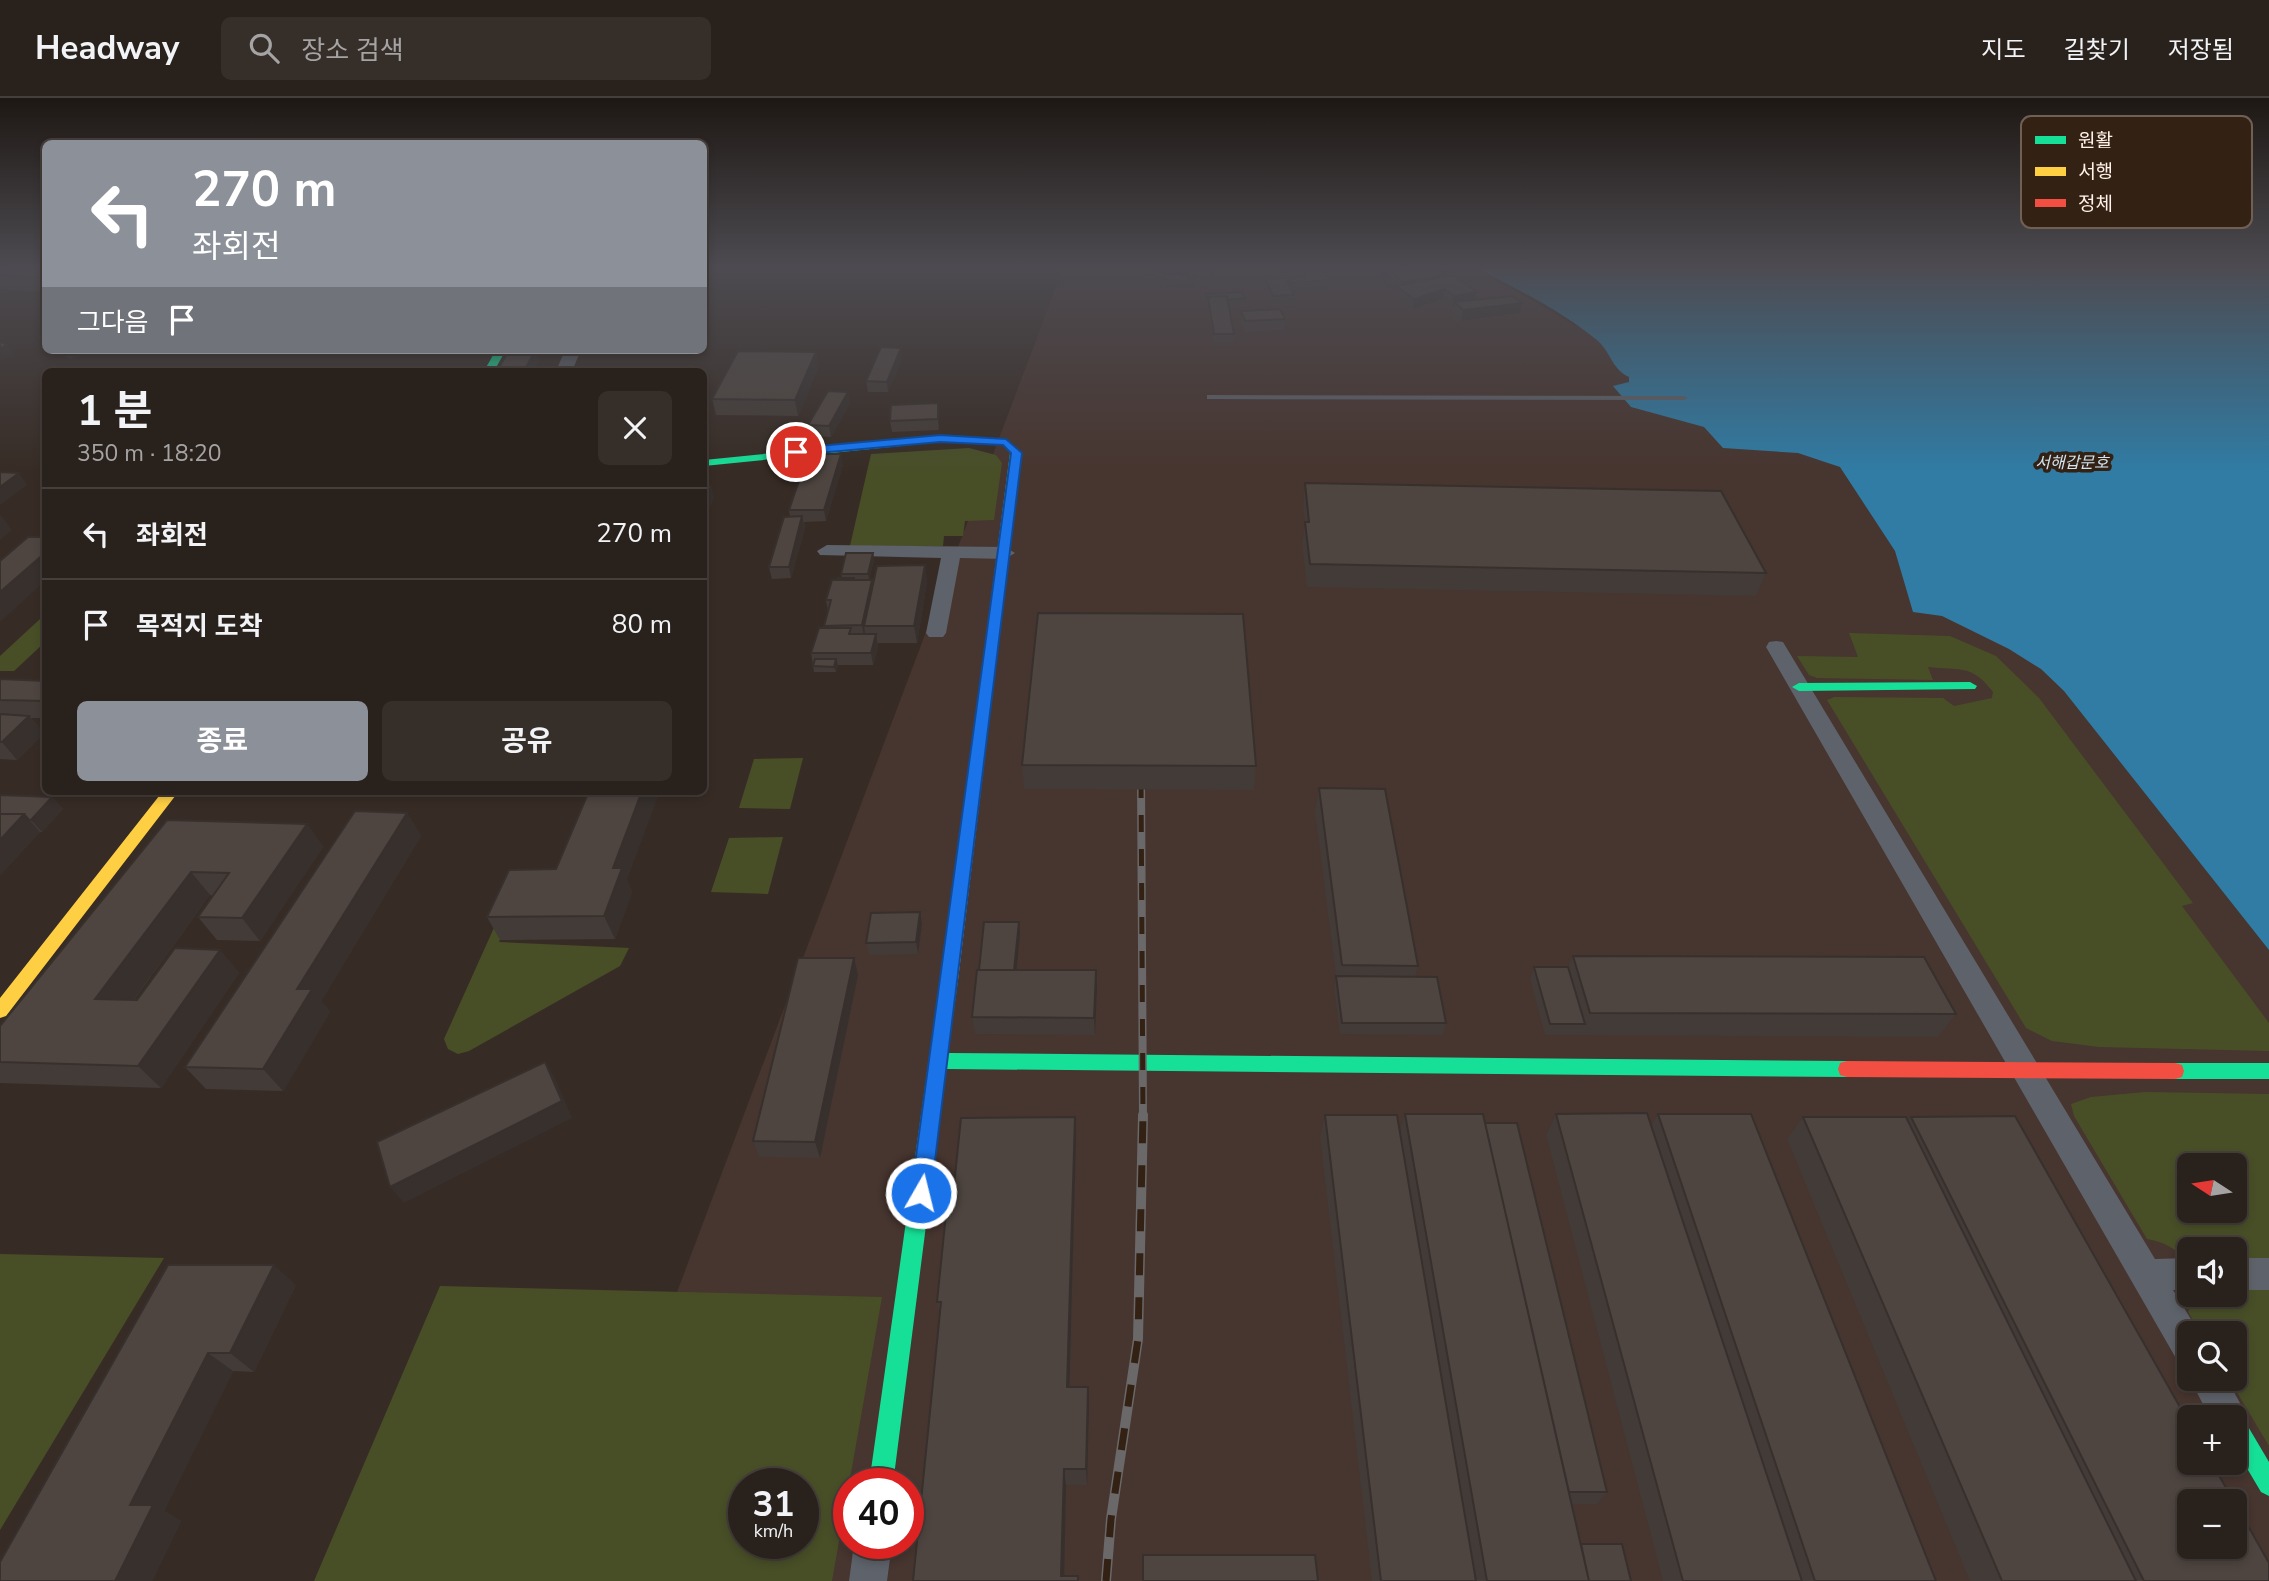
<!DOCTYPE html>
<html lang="ko">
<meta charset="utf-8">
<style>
:root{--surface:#29211c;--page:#352e29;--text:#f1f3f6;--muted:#a5a3a3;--line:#453e3b;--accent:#8c9099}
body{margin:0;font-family:"Nunito Sans","Noto Sans KR",sans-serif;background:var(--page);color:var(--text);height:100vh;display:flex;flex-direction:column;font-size:26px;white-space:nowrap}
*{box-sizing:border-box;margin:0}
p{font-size:23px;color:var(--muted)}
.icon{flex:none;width:38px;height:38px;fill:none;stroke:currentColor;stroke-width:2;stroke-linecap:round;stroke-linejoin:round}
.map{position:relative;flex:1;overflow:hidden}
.panel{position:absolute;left:42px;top:270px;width:665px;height:427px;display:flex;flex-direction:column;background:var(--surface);border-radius:10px;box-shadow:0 4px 10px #0003,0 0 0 2px var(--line)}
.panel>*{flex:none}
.hud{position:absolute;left:42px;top:42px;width:665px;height:214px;border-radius:10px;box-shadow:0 4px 10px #0003,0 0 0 2px var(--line);background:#8c9099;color:#fff;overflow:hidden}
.needle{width:46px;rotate:282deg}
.fabs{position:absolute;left:2177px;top:1055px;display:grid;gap:14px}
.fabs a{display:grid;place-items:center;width:70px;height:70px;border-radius:10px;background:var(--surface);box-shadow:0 4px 10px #0003,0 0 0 2px var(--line);font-size:35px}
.speed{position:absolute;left:728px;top:1370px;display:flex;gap:14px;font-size:35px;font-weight:700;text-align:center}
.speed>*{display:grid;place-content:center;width:91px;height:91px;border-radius:50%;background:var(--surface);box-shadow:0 4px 10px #0003,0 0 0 2px var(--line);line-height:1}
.speed small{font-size:18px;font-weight:400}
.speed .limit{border:10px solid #d22;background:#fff;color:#111}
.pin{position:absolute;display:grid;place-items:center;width:60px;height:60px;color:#fff;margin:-30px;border:4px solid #fff;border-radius:50%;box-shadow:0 2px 7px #0007}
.me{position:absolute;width:77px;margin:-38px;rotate:8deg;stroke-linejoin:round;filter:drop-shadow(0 0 5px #0008)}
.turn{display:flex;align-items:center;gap:24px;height:147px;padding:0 35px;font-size:32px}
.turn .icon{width:91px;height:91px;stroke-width:2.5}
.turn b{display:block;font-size:49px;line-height:60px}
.then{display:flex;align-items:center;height:66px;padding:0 35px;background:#0003;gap:14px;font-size:26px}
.round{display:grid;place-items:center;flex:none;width:74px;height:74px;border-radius:10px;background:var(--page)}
.head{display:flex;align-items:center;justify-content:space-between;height:119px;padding:0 35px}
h1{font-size:42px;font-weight:700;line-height:52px}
.cta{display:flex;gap:14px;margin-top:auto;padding:14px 35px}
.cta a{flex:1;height:80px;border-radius:10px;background:var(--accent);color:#fff;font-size:28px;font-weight:700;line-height:80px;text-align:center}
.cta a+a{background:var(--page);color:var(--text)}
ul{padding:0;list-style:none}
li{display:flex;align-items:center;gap:21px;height:91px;padding:0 35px;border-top:2px solid var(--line)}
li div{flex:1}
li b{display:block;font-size:26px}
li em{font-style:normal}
header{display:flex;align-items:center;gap:42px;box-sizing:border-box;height:98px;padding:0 35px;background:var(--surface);border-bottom:2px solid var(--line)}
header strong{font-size:33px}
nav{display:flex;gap:38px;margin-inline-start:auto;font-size:24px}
.search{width:490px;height:63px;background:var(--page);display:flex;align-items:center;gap:18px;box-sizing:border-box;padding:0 24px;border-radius:10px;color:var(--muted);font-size:26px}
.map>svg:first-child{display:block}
.industrial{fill:#47352f;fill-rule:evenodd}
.green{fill:#484f27;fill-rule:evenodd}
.water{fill:#307ca5}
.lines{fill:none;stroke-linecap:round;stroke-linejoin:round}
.lane{fill:#5e626a;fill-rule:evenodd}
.street{fill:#5e626a;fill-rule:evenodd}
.fast{fill:#16e098;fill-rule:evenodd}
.slow{fill:#ffcf43;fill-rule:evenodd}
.jam{fill:#f24e42;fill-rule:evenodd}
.rail-far1-casing{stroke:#6a6868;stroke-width:8}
.rail-casing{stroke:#6a6868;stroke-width:10}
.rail-far1{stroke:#332114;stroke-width:5;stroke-dasharray:17;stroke-linecap:butt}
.rail{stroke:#332114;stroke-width:7;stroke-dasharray:22;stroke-linecap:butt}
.wall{fill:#433b37}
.shaded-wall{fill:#37302d}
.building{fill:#4e4540;stroke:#37302d;stroke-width:2}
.route{fill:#1a73e8;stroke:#114b97;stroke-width:2}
.labels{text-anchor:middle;stroke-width:7;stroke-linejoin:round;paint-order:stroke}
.far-water-label{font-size:16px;font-style:italic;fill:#d1e5f2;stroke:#332114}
.key{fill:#332114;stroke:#706054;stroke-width:2}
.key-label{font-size:19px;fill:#fff2e9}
</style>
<header>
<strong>Headway</strong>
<div class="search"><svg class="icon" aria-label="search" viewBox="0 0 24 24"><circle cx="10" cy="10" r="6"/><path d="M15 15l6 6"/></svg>장소 검색</div>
<nav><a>지도</a><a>길찾기</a><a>저장됨</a></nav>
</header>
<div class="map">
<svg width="2269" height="1483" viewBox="0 0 2269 1483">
<rect width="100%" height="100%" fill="#372c25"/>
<path class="industrial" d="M1064,168H1473L1574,227L2269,406V1483H568ZM2189,1068H2235V1113H2189ZM2189,1152H2235V1197H2189ZM2189,1236H2235V1281H2189ZM2189,1320H2235V1365H2189ZM744,1386H803V1446H744ZM849,1386H908V1446H849ZM2189,1404H2235V1449H2189Z"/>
<path class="green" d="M969,350L996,357L1002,365L994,422L965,423L963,438H944L943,448H850L871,356Z
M40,521H45V544L14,573H0V558Z
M1849,535L1950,538L1996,558L2039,600L2193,805L2182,808L2269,925V953L2099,949L2052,943L2026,930L1827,602L1834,599L1943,600L1954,608L1992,600L1993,594C1971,565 1960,573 1928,569L1933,582L1817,580L1809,577L1797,558L1858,559Z
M803,660L790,711L739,710L754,661Z
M783,739L768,796L711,794L729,740Z
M506,803H516L499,844L629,850L620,868L469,953L458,956L448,951L444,941Z
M2145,994L2269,996V1164H2235V1152H2189V1163H2187C2174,1150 2165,1144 2147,1141L2074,1018L2071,1006L2091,999ZM2189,1068H2235V1113H2189Z
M0,1156L164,1160L0,1432Z
M2269,1187V1348L2229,1281H2235V1236L2201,1235L2188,1214L2196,1197H2235V1188Z
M440,1188L882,1199L832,1483H314ZM744,1386H803V1446H744Z"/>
<path class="water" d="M1473,168H2269V852L2064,593L2041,571L2009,551L1942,518L1913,514L1895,453L1840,369L1798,355L1723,350L1704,329L1631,309L1613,288L1629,284V279C1612,271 1611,255 1598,243C1562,213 1515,190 1473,168Z"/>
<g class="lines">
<path class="lane" d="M1207,297L1684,298L1688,300L1684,302L1210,301H1207Z"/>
<path class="street" d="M565,252H581L572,273H556Z
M827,447L1005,449L1015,455L1005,461L960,460L946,535L943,539H929L926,535L941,460L820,457L817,453Z
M1776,543L1783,544L1786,549L2155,1161L2189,1160V1192H2173L2200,1236H2189V1267L2177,1262L1766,549L1769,544Z
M2235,1160H2269V1192H2235Z
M2190,1281H2227L2248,1320L2243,1333L2235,1336V1320H2210Z
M854,1446H892L887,1483H849Z"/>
<path class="fast" d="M496,252H506L494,273H484Z
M940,338L1006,341L1022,355L993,592L986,596L979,592L1010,355L1003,347L940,344L704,368V362Z
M1970,584L1977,588L1975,591L1799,593L1792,589L1799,585Z
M949,875L955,877L958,882L948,955L1847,963L1854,965L1856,971L1854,977L1847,979L946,971L893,1386H869L940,882L943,877Z
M2175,965H2269V981H2175L2168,979L2166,973L2168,967Z
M2235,1317L2243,1320L2269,1364V1398L2261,1394L2235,1350V1320H2228Z"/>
<path class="slow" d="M986,588L993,592L958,882L955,887L949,889L943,887L940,882L979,592Z
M163,693H179L6,918L0,920V900Z"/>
<path class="jam" d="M1847,963L2175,965L2182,967L2184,973L2182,979L2175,981L1847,979L1840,977L1838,971L1840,965Z"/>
<defs>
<path id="rail-far1" d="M1141,683L1143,1019"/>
<path id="rail" d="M1106,1483L1111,1421L1138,1241L1143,1017"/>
</defs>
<use href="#rail-far1" class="rail-far1-casing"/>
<use href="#rail" class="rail-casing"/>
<use href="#rail-far1" class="rail-far1"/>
<use href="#rail" class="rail"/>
</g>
<path class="wall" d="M0,168L46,170V194L0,191Z
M1162,168H1216V171L1209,189L1193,188L1194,177H1189V182L1186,188L1162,186V181L1164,177H1162Z
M1293,168H1320L1330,182L1329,192L1293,195L1294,197L1293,207L1272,208L1265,191L1266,181L1289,185V180L1300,179Z
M1363,168H1413V169L1445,176V179L1475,202L1520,215L1461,223L1453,215L1454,208H1452L1443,201L1413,211L1395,198L1396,189L1388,183V180L1380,182Z
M1146,176H1158L1154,182L1146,181Z
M1205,196L1245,200V205L1228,207L1234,236V247H1214L1208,207L1205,201Z
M1241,213L1285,221L1284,232L1245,234L1241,223Z
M46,237V248L39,239Z
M52,252H97L72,261Z
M443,252H462L461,254L445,255Z
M816,254L819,269L798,318L716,317L712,301Z
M902,261L888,294H868L866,283Z
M850,305L831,339L811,338L808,327Z
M938,305L939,332L892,334L890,323Z
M46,347V358H44L40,353Z
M843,367L826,423L804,424L805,430L791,480L772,481L769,469L790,418L789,412Z
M1305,385L1766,475L1756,498L1307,489L1302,446L1305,426L1303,407Z
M874,461L869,482H872L873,486L925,467L927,484L917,545H878V548L873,567H838L836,574H814L811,555L825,530L828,513L826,502L837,482L842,480L841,476Z
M0,581L46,583V620H31L44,635L17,662L0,661Z
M1022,667L1256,668L1254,692L1024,691Z
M1319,690L1418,868L1415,879L1446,925L1443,937L1340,936L1334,890L1336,878L1315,714Z
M0,697L52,699L63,711L42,734H40L0,777Z
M407,715L421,738L321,903L330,914L283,993L206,991L185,969Z
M167,722L307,726L323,749L260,843L217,842L198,819L213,798L210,797L134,902H137L220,852L239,875L161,990L0,985V928Z
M627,782L632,794L615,841L500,842L487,819Z
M922,826L918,856L869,857L866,845Z
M1020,836L1016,872H1096L1097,890L1095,937L975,936L972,919L979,872Z
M1573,858L1956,916L1938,939L1545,937L1530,881L1534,869H1568Z
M854,860L858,877L820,1060L759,1059L753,1043Z
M1405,1016L1485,1025L1607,1394L1597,1406H1571L1581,1446L1631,1483H1372L1320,1039L1325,1017L1400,1033Z
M1556,1016L1651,1028L1658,1016L1936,1483H1663L1546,1037Z
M1803,1019L1908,1023L1911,1019L2269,1483H1970L1787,1041Z
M1076,1041L1070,1289L1089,1307L1087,1387H1066L1064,1478L913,1483L940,1216L937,1204L951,1116Z
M168,1167L296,1187L254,1274L233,1273L164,1413L181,1423L152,1483Z"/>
<path class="shaded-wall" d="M1214,168H1216V171L1209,189L1210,180Z
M1382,168H1413L1412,177L1389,173L1388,180L1380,182Z
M1445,176L1443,186L1403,193L1404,184Z
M1445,191L1443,201L1413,211L1414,201Z
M1477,194L1475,204H1454V208H1452L1454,198Z
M1522,205L1520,215L1461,223L1463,212Z
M8,247L15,257L0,263V250Z
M901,250L902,261L888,294L887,284Z
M66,252H97L72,261Z
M535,253L539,263L534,273H524Z
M816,254L819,269L798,318L795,302Z
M848,294L850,305L831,339L829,328Z
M938,305L939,316V332L938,321Z
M841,356L843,367L826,423L824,412Z
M19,375L27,387L0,407V389Z
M709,385L710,390L711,388L714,399L704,425V406Z
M0,416L12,432L0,442Z
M802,418L805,430L791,480L789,469Z
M46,454V482L0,524V494Z
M873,455L874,461L869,482L868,476Z
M925,467L927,484L917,545L914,528Z
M872,482L874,493L864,528L865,534L864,539L862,527Z
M876,536L878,548L873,567L871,555Z
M836,561L838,567L836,574L834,569Z
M29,618L44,635L17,662L2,644Z
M642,693H660L627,782L632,794L615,841L604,818L613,770Z
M52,699L63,711L42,734L31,722Z
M407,715L421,738L321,903L330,914L283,993L263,971L297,891Z
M24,716L40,734L0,777V742Z
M307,726L323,749L260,843L242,820Z
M191,774L210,797L118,923L95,901Z
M920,814L922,826L918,856L916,844Z
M1019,824L1020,836L1015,889L1013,878Z
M220,852L239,875L161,990L138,968Z
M854,860L858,877L820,1060L815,1044Z
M1096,872L1097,890L1095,937L1094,920Z
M545,964L555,980L572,1020L404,1105L390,1089Z
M1075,1019L1076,1041L1069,1307L1067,1289Z
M274,1167L296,1187L254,1274L230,1255Z
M208,1255L233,1273L164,1413L181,1423L152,1483H115L130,1407Z
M1088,1289L1089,1307L1087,1387L1086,1371Z
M1064,1371L1066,1387L1064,1483L1061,1478Z"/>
<path class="building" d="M0,168L46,170V180L0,177Z
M1197,168H1214L1210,180L1193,178Z
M1300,168H1320L1330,182L1292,185L1289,180L1307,179Z
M1421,168H1432L1445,176L1404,184L1389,173Z
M1150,170L1158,171L1154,177L1146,176Z
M1165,175L1189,177L1186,183L1162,181Z
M1453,177L1477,194L1454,198L1445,191L1414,201L1396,188Z
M1286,180L1294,197L1273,198L1266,181Z
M1242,194L1245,200L1227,202V198L1208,199V202L1205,196Z
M1227,198L1234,236H1214L1208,199Z
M1513,198L1522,205L1463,212L1454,204Z
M1280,211L1285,221L1245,223L1241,213Z
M46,237V242L39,239Z
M1,244L8,247L0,250V245Z
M881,249L901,250L887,284L866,283Z
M535,253L524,273H497L508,254Z
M738,253L816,254L795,302L712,301Z
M828,293L848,294L829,328L808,327Z
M938,305V321L890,323L891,307Z
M808,356H841L824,412H789Z
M0,374L19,375L0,389Z
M704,385H709L708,388H711L704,406Z
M1305,385L1721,393L1766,475L1310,466L1305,424H1309Z
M802,418L789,469H769L784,419Z
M28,439H46V454L0,494V463Z
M846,455H873L868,476H841Z
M925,467L914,528H864L877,468Z
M838,480H854V482H837Z
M832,482H872L862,527L824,528L831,502H826Z
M1038,515L1243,516L1256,668L1022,667Z
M819,530H851L849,536H876L871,555H811Z
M815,561H836L834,569L813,568Z
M0,581L46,583V603L0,602Z
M0,616L29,618L2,644H0Z
M1319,690L1385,691L1418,868L1342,867Z
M589,693H642L613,770H622L604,818L487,819L509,772L556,771Z
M0,697L52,699L31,722H29L24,716H0Z
M355,713L407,715L297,891H312L263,971L185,969Z
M0,716H24L0,742Z
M167,722L307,726L242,820L198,819L229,775L191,774L95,901L137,902L175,850L220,852L138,968L0,964V928Z
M920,814L916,844L866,845L871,815Z
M984,824H1019L1014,872H979Z
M1573,858L1924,859L1956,916L1590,915Z
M798,860H854L815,1044L753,1043Z
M1534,869H1568L1585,926H1550Z
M977,872H1096L1094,920L972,919Z
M1336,878L1437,879L1446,925H1342Z
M545,964L562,1003L390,1089L377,1044Z
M1647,1015L1802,1483H1683L1556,1016Z
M1405,1016H1483L1589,1483H1487Z
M1658,1016H1751L1936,1483H1815Z
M1325,1017H1397L1476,1483H1381Z
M2015,1018L2189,1325V1365H2212L2234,1404H2189V1449H2235V1405L2269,1465V1483H2144L1911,1019Z
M1075,1019L1067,1289H1088L1086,1371H1064L1061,1478H1078V1483H913L941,1204H937L946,1116H951L961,1020Z
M1803,1019H1906L2136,1483H2002Z
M1485,1025H1517L1607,1394H1569Z
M168,1167H274L230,1255H208L130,1407H153L115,1483H0V1464Z
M1581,1446H1622L1631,1483H1589Z
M1143,1457H1315L1318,1483H1143Z"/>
<linearGradient id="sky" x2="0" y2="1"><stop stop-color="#1e1814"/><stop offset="0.45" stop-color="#4d4b51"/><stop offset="1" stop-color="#4d4b51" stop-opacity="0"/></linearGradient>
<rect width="2269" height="375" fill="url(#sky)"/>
<path class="route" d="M940,337L1006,341L1022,355L931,1095L928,1102L921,1105L914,1102L911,1095L1011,355L1003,347L940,344L796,357L791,354L796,350Z"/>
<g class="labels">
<g class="far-water-label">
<text x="2072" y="370">서해갑문호</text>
</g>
</g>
<rect x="2021" y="18" width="231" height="112" rx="10" class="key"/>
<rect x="2035" y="38" width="31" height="8" fill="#16e098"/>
<rect x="2035" y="69" width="31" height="9" fill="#ffcf43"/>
<rect x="2035" y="101" width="31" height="8" fill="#f24e42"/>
<g class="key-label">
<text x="2078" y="49">원활</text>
<text x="2078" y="80">서행</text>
<text x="2078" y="112">정체</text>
</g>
</svg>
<div class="fabs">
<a><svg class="needle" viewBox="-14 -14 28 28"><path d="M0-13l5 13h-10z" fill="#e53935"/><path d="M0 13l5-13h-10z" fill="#a5a3a3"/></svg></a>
<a><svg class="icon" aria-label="sound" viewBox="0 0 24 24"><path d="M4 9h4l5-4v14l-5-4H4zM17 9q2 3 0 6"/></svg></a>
<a><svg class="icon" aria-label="search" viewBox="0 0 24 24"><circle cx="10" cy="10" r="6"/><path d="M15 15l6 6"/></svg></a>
<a>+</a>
<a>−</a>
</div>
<div class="speed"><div>31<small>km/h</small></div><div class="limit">40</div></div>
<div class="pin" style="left:796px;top:354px;background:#d93025"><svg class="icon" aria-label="arrive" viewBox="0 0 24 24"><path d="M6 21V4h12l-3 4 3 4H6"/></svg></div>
<svg class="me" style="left:921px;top:1095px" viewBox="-20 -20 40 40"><circle r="17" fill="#1a73e8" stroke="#fff" stroke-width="3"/><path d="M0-11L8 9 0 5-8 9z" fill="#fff"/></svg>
<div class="hud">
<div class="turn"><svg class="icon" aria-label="left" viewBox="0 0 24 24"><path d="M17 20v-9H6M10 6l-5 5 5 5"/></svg><div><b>270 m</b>좌회전</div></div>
<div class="then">그다음<svg class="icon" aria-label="arrive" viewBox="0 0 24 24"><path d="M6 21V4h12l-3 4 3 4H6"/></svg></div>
</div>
<section class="panel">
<div class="head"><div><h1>1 분</h1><p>350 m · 18:20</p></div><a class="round"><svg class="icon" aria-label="close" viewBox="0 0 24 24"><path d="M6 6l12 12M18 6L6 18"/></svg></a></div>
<ul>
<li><svg class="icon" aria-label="left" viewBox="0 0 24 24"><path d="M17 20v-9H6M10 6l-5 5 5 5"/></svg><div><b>좌회전</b></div><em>270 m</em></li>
<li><svg class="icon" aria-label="arrive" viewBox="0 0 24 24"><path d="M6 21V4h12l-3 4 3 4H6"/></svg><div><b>목적지 도착</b></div><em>80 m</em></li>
</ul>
<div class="cta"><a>종료</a><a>공유</a></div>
</section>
</div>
